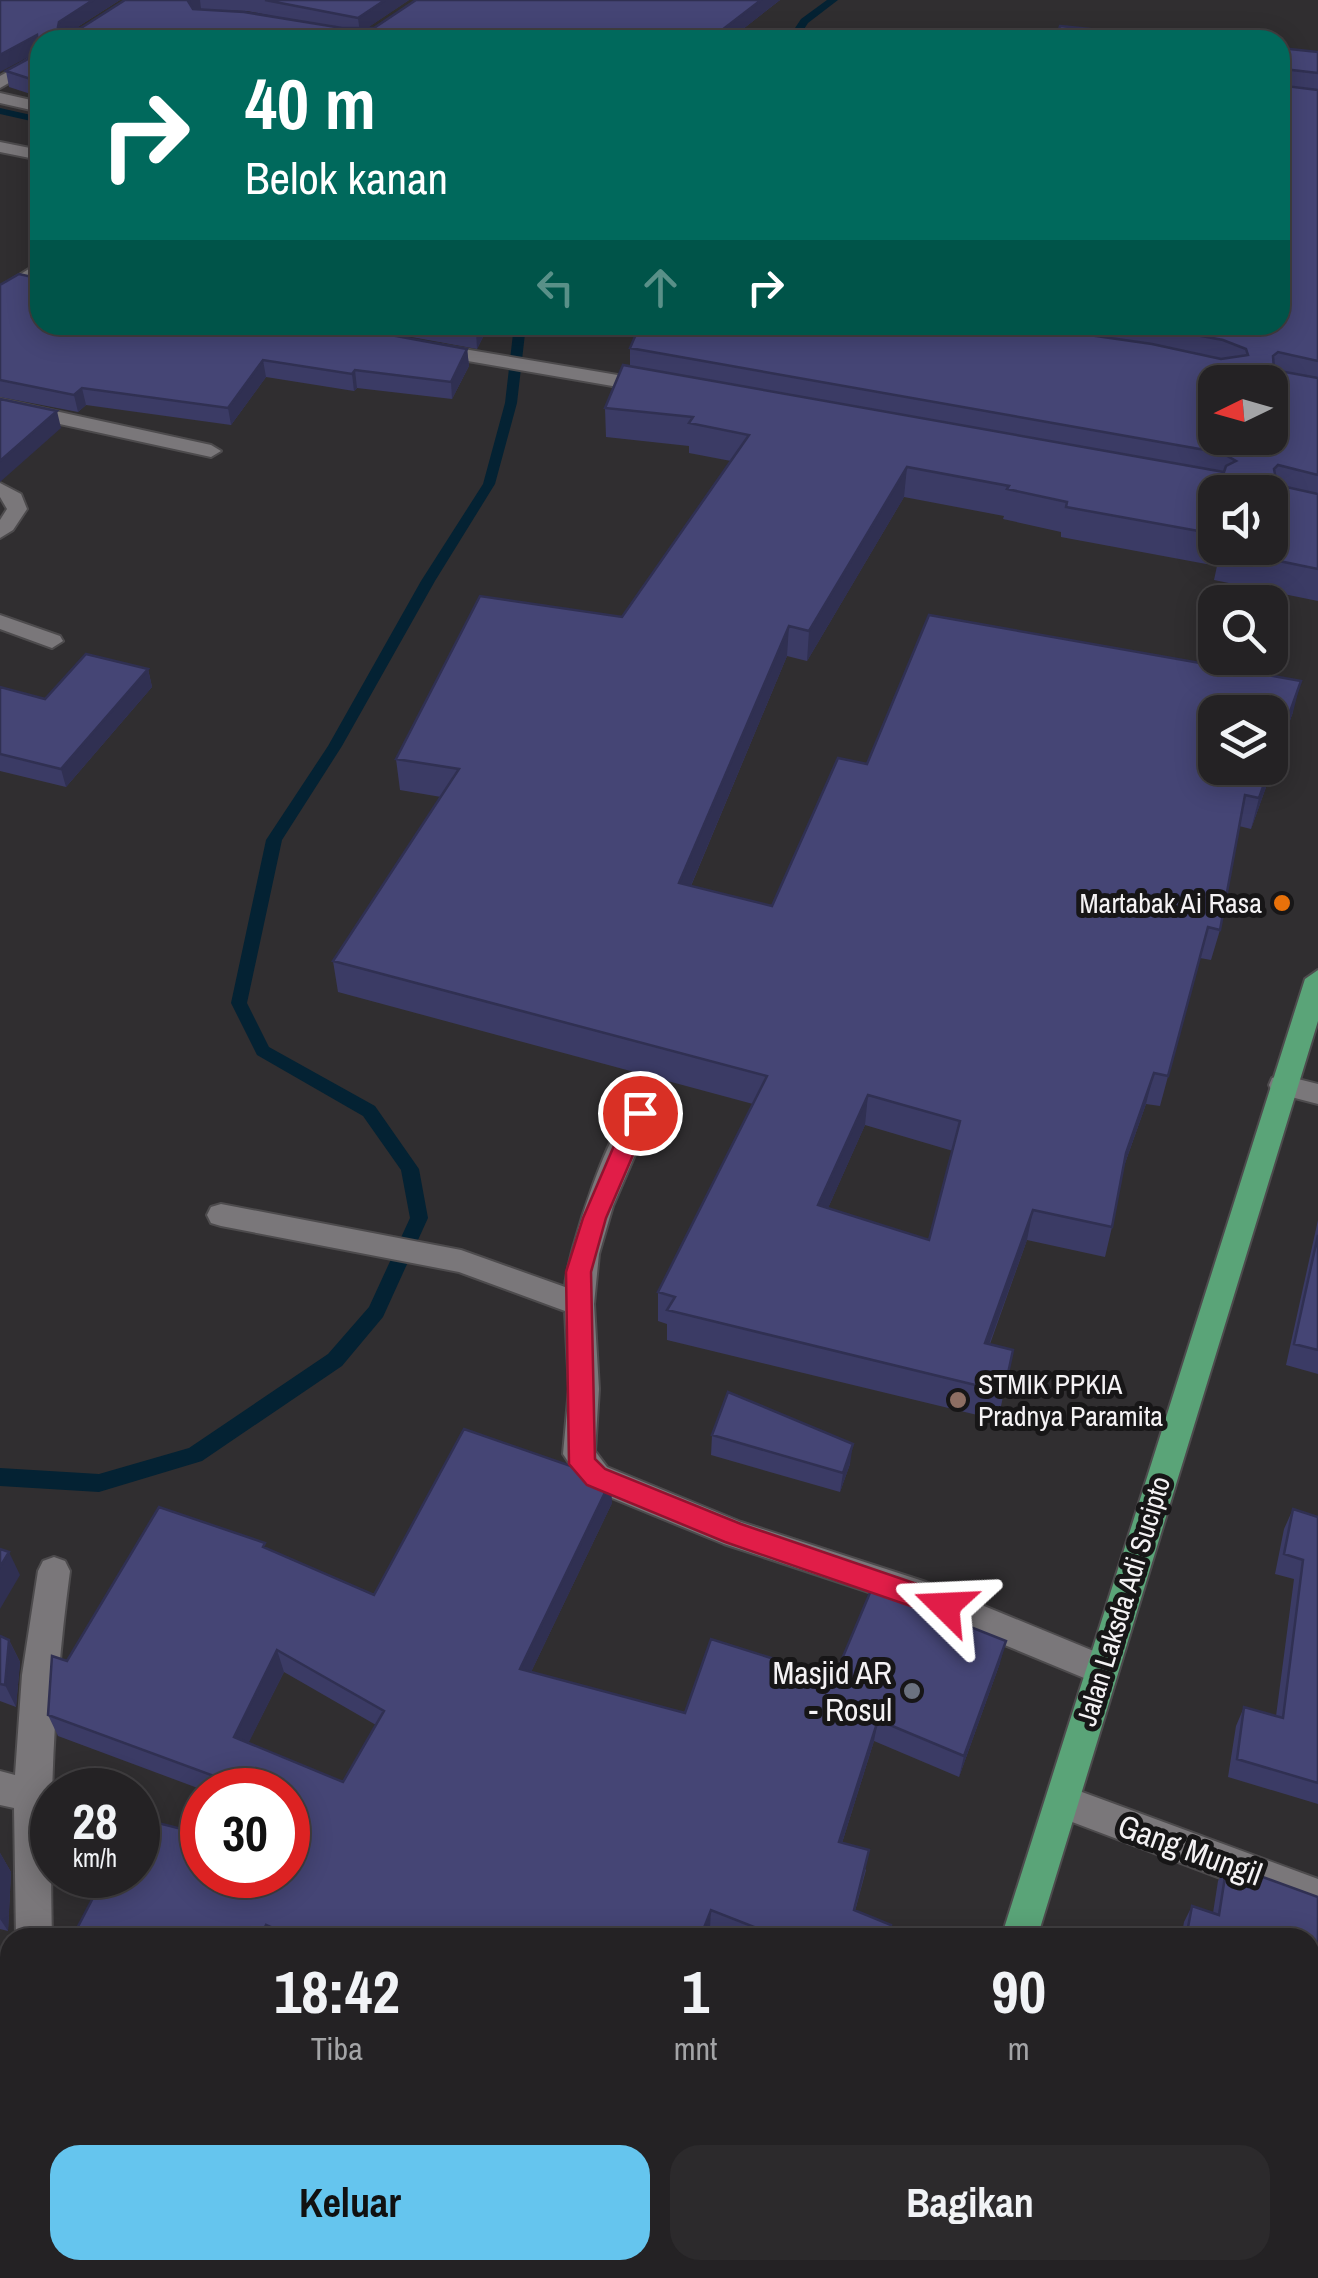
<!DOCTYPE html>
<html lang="id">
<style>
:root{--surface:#242224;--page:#2c2a2c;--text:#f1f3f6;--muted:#a3a4a6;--line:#413f41;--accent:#65c5ee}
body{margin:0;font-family:"Archivo Narrow",sans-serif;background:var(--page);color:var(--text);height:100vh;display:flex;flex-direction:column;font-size:38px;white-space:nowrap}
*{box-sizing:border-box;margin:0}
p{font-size:32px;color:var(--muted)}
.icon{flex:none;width:55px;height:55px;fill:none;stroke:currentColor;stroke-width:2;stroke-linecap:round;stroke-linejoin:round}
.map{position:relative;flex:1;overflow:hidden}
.sheet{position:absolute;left:0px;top:1928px;width:1320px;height:352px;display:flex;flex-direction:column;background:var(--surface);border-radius:30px 30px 0 0;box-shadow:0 5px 25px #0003,0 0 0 2px var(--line)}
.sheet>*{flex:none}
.banner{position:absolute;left:30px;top:30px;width:1260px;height:305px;border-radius:30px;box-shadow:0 5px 25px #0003,0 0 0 2px var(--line);background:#00695c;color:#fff;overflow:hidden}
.needle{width:65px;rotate:265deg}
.tools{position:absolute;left:1198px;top:365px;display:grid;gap:20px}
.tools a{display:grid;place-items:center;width:90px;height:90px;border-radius:20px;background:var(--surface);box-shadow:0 5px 25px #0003,0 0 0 2px var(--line);font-size:50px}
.speed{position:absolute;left:30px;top:1768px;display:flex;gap:20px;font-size:50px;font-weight:700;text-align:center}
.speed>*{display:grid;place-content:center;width:130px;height:130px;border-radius:50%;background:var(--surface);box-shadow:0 5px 25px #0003,0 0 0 2px var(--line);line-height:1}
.speed small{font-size:25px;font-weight:400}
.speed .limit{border:15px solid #d22;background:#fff;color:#111}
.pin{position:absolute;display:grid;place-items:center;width:85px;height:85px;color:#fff;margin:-42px;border:5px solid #fff;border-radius:50%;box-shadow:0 2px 10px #0007}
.me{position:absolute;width:110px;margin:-55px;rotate:291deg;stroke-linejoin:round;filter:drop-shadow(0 0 8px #0008)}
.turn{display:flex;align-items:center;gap:35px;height:210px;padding:0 50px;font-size:45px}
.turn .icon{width:130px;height:130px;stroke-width:2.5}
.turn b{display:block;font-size:70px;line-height:85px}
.lanes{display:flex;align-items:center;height:95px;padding:0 50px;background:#0003;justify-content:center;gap:50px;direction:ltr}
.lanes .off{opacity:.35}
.eta{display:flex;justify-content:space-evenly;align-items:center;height:170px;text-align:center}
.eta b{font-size:60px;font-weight:800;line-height:70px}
.cta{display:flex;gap:20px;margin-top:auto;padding:20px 50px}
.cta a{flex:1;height:115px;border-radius:30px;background:var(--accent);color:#111;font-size:40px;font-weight:800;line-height:115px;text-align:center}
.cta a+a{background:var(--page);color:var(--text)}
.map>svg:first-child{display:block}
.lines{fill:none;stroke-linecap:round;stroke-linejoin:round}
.stream{fill:#042233;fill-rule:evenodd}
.minor-casing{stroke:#4d4b4d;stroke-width:4}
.tertiary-casing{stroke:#4d4b4d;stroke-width:4}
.primary-casing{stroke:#4d4b4d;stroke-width:4}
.minor{fill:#7a777a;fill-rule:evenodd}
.tertiary{fill:#7a777a;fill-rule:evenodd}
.primary{fill:#5aa478;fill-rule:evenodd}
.wall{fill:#3b3b65;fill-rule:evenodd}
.shaded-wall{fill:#303052}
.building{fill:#454575;stroke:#303052;stroke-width:2.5;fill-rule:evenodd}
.route{fill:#e11d48;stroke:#92132f;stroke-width:2.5}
.food-dot{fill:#e8710a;stroke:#171617;stroke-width:4}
.education-dot{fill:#8d6e63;stroke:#171617;stroke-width:4}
.worship-dot{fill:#6b7280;stroke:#171617;stroke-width:4}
.labels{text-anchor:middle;stroke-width:10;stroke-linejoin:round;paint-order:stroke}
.poi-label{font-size:28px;fill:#f4f2f4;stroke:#171617;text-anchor:end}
.street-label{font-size:28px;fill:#f4f2f4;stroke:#171617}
.near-poi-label{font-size:32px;fill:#f4f2f4;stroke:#171617;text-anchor:end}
.near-street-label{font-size:32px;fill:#f4f2f4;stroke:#171617}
</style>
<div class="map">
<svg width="1318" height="2278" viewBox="0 0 1318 2278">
<rect width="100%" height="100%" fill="#302e30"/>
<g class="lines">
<path class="stream" d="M827,0H838L808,23L797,40H787L801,19Z
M0,108L40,117V123L0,114Z
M514,325H526L517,403L495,484L435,581L342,746L282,840L247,1003L269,1047L375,1106L419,1169L428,1218L383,1317L342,1366L202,1461L99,1492L0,1486V1468L99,1474L189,1448L328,1354L369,1307L410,1218L401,1170L363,1116L257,1055L231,1003L266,840L328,746L421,581L483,484L505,403Z"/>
<defs>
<path id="minor" d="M40,54V65L0,88V76Z
M0,93L40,102V112L0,103Z
M0,142L40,150V160L0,152Z
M434,344L653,381L662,387L653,393L427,354V346Z
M0,399L211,445L221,451L211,457L0,411Z
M0,483L21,494L27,509L13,530L0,538V520L7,509L0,497Z
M0,615L60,636L63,641L52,648L0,629Z
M1282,1075L1318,1084V1104L1272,1092L1269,1085L1272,1078Z
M639,1103L653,1113L613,1206L599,1254L594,1304L599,1389L595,1451L607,1467L741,1522L926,1582L1113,1659L1118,1670L1113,1681L1101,1685L908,1605L724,1544L585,1487L563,1454L569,1389L565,1311L459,1272L221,1226L211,1223L207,1215L211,1207L221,1204L461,1250L565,1287C567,1255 612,1111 639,1103Z
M54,1557L65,1561L70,1571C53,1698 49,1810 52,1938H16L14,1808L0,1805V1771L15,1775L22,1675L38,1571L43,1561Z
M1063,1785L1318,1879V1915L1051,1814L1045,1802L1051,1790Z
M0,2254L10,2258V2270H25L28,2278H0Z"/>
<path id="tertiary" d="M40,262V275L0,300V287Z"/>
<path id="primary" d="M1318,970V1021L1037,1938H1001L1305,979Z
M898,2270H938L936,2278H896Z"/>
</defs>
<use href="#minor" class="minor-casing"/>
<use href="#tertiary" class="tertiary-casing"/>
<use href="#primary" class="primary-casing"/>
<use href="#minor" class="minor"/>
<use href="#tertiary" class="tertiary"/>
<use href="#primary" class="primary"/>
</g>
<path class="wall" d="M0,0H120L76,28H81L125,0H409L367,28H374L416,0H780L729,40H40V97L9,87L6,71L38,51ZM213,10L247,11L288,19Z
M1280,48L1318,52V601L1214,580L1217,566L1061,537V532L1003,519L1004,516L904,497L807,661L787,656L691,886L772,906L867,764L1293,712L1251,829L1239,826L1220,930L1211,960L1200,958L1160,1106L1146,1104L1123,1169L1112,1227L1105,1257L1027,1240L990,1344L1004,1392L998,1420L667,1340V1324L658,1321V1292L753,1104L338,992L333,961L441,797L400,790L396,759L622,617L731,461L689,453V446L606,437L605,408L630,366V348L640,325H1280ZM1215,492L1270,548H1215ZM865,1125L953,1151L929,1240L828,1208Z
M32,277L40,325L467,349L469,366L452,399L357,388L354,391L266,377L231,425L86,405L78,412L0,397V285Z
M346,325H489L477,349Z
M148,669L152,687L66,787L0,771V687L45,699Z
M1318,1220V1374L1286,1365Z
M712,1435L850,1464L840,1492L711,1455Z
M612,1503L531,1672L685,1713L834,1678L1000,1663L959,1777L874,1741L842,1843L866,1870L855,1911L888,1938H732L710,1929L706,1938H72L288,1875V1790H203L58,1736L48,1715L67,1661L267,1549L374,1595ZM284,1672L376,1725L343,1782L248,1743Z
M1293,1509L1318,1517V1804L1228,1777L1236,1726L1244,1707L1276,1716L1294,1579L1275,1574L1284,1529Z
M0,1636L9,1640L20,1662L16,1707L0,1701Z
M0,1853L11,1872L8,1931L0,1929Z
M1227,1864L1318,1897V2278H1191V2276L1177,2270H1310V1938H1181L1184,1922L1192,1906L1213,1913L1218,1881Z
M10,2054V2245L0,2241V2072Z
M111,2270H799L796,2278H129Z"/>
<path class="shaded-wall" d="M93,0H120L62,37L58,27L59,22Z
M190,0H200L201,9L190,16L188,1Z
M385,0H409L360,33L358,18Z
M761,0H780L729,40H709Z
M37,35L40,51L0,72V55Z
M479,325H489L477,349L476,332Z
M467,349L469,366L452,399L451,382Z
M263,360L266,377L231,425L228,408Z
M355,370L357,388L354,391L352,374Z
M82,388L86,405L78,412L74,395Z
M57,411L61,428L0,482V461Z
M907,467L904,497L807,661L809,631Z
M789,626L787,656L679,914V883Z
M148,669L152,687L66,787L61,769Z
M1301,681L1293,712L1251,829L1259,798Z
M1154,1073L1146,1104L1118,1183L1126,1153Z
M868,1095L865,1125L816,1235L818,1205Z
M1033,1210L1027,1240L979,1372L985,1343Z
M853,1444L850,1464L840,1492L843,1473Z
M611,1480L612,1503L522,1691L520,1669Z
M9,1552L20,1575L0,1609V1567Z
M9,1640L20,1662L16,1707L5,1685Z
M1006,1641L1000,1663L959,1777L964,1756Z
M277,1650L284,1672L241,1758L234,1737Z
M878,1720L874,1741L836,1862L839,1842Z
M0,1853L11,1872L8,1931L0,1919Z
M711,1910L710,1929L706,1938H700Z
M266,1925L271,1938H260Z"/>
<path class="building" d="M0,0H93L59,22L58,27L81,28L125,0H190L188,1L193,9L244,12L342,28H374L416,0H761L709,40H40V82L6,71L39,53L37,35L0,55Z
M265,0H385L358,18Z
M1060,26L1198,40H1056Z
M1280,48L1318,52V73L1283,69L1285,86L1318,90V361L1278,352L1273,356L1274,370L1318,378V475L1278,465L1274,469L1277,485L1318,494V569L1221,549L1222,548H1270V492H1215V534L1066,507L1067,502L1007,489L1009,486L907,467L809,631L789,626L679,883L772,906L838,758L867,764L929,615L1301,681L1259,798L1245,795L1220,930L1208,927L1168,1076L1154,1073L1126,1153L1112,1227L1033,1210L985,1343L1013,1350L1004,1392L667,1310L675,1297L658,1292L767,1076L333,961L459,769L396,759L480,596L622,617L749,435L689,423L693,417L605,408L623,365L1224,472L1226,466L1236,461L1222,453L630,348L640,325H1019L1152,344L1221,359L1248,355L1246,349L1223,340L1143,325H1280ZM1215,382H1270V438H1215ZM1215,712H1270V768H1215ZM868,1095L960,1121L929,1240L818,1205Z
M40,269V325H336L467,349L451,382L355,370L352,374L263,360L228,408L82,388L74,395L0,380V285L19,274L32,277Z
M437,325H479L476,332Z
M0,399L57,411L0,461Z
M86,654L148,669L61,769L0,754V687L45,699Z
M1318,1235V1350L1294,1344Z
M728,1392L853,1444L843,1473L712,1435Z
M464,1429L611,1480L520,1669L685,1713L711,1639L834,1678L872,1588L1006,1641L964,1756L878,1720L839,1842L869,1850L854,1910L891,1925L887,1938H782L711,1910L700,1938H296L266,1925L260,1938H72L105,1875H138V1818L202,1834V1875H288V1790H252L48,1715L52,1656L67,1661L159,1507L265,1543L263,1547L374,1595ZM277,1650L384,1711L343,1782L234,1737Z
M1293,1509L1318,1517V1783L1237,1759L1244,1707L1283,1718L1303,1560L1284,1554Z
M0,1549L9,1552L0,1567Z
M0,1636L9,1640L5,1685L0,1684Z
M1227,1864L1318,1897V2278H1199L1200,2270H1310V1938H1186L1192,1906L1219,1915Z
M10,2054V2235L0,2231V2072Z
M132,2270H797L794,2278H150Z"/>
<path class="route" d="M640,1104L651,1113L606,1218L591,1272L595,1459L605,1469L741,1524L955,1597L959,1606L955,1614L945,1618L725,1542L587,1485L569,1464L566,1272L583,1218L628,1113Z"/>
<circle class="food-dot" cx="1282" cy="903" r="10"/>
<circle class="education-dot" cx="958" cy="1400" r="10"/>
<circle class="worship-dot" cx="912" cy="1691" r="10"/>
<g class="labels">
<g class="poi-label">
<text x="1262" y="913">Martabak Ai Rasa</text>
<text x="978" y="1394" text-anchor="start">STMIK PPKIA<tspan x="978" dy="32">Pradnya Paramita</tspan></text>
</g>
<g class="street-label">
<text transform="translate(1123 1601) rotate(-73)" y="10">Jalan Laksda Adi Sucipto</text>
</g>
<g class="near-poi-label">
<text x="892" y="1684">Masjid AR<tspan x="892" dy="37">- Rosul</tspan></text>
</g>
<g class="near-street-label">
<text transform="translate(1190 1850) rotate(20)" y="11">Gang Mungil</text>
</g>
</g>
</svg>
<div class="tools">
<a><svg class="needle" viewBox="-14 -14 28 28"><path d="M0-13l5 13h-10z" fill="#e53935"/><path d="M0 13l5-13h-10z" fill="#a3a4a6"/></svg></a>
<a><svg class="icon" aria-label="sound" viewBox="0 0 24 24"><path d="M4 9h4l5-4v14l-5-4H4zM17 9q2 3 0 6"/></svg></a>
<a><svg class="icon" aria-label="search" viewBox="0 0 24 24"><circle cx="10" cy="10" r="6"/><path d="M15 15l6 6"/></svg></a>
<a><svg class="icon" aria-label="layers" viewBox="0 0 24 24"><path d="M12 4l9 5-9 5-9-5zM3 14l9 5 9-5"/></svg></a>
</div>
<div class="speed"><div>28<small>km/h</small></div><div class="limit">30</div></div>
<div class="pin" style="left:640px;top:1113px;background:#d93025"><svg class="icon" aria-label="arrive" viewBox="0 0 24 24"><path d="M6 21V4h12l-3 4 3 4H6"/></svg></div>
<svg class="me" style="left:945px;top:1606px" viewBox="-20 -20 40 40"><path d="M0-17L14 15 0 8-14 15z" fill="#e11d48" stroke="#fff" stroke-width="4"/></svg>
<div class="banner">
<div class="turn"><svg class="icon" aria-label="right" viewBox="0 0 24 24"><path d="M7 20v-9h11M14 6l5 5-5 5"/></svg><div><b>40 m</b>Belok kanan</div></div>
<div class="lanes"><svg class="icon off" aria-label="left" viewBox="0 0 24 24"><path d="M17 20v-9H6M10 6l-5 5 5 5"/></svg><svg class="icon off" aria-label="ahead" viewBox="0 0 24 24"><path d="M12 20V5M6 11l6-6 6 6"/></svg><svg class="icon" aria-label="right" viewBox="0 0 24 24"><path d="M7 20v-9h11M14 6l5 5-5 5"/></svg></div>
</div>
<section class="sheet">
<div class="eta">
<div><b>18:42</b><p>Tiba</p></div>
<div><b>1</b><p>mnt</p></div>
<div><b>90</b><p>m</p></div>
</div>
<div class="cta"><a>Keluar</a><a>Bagikan</a></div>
</section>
</div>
